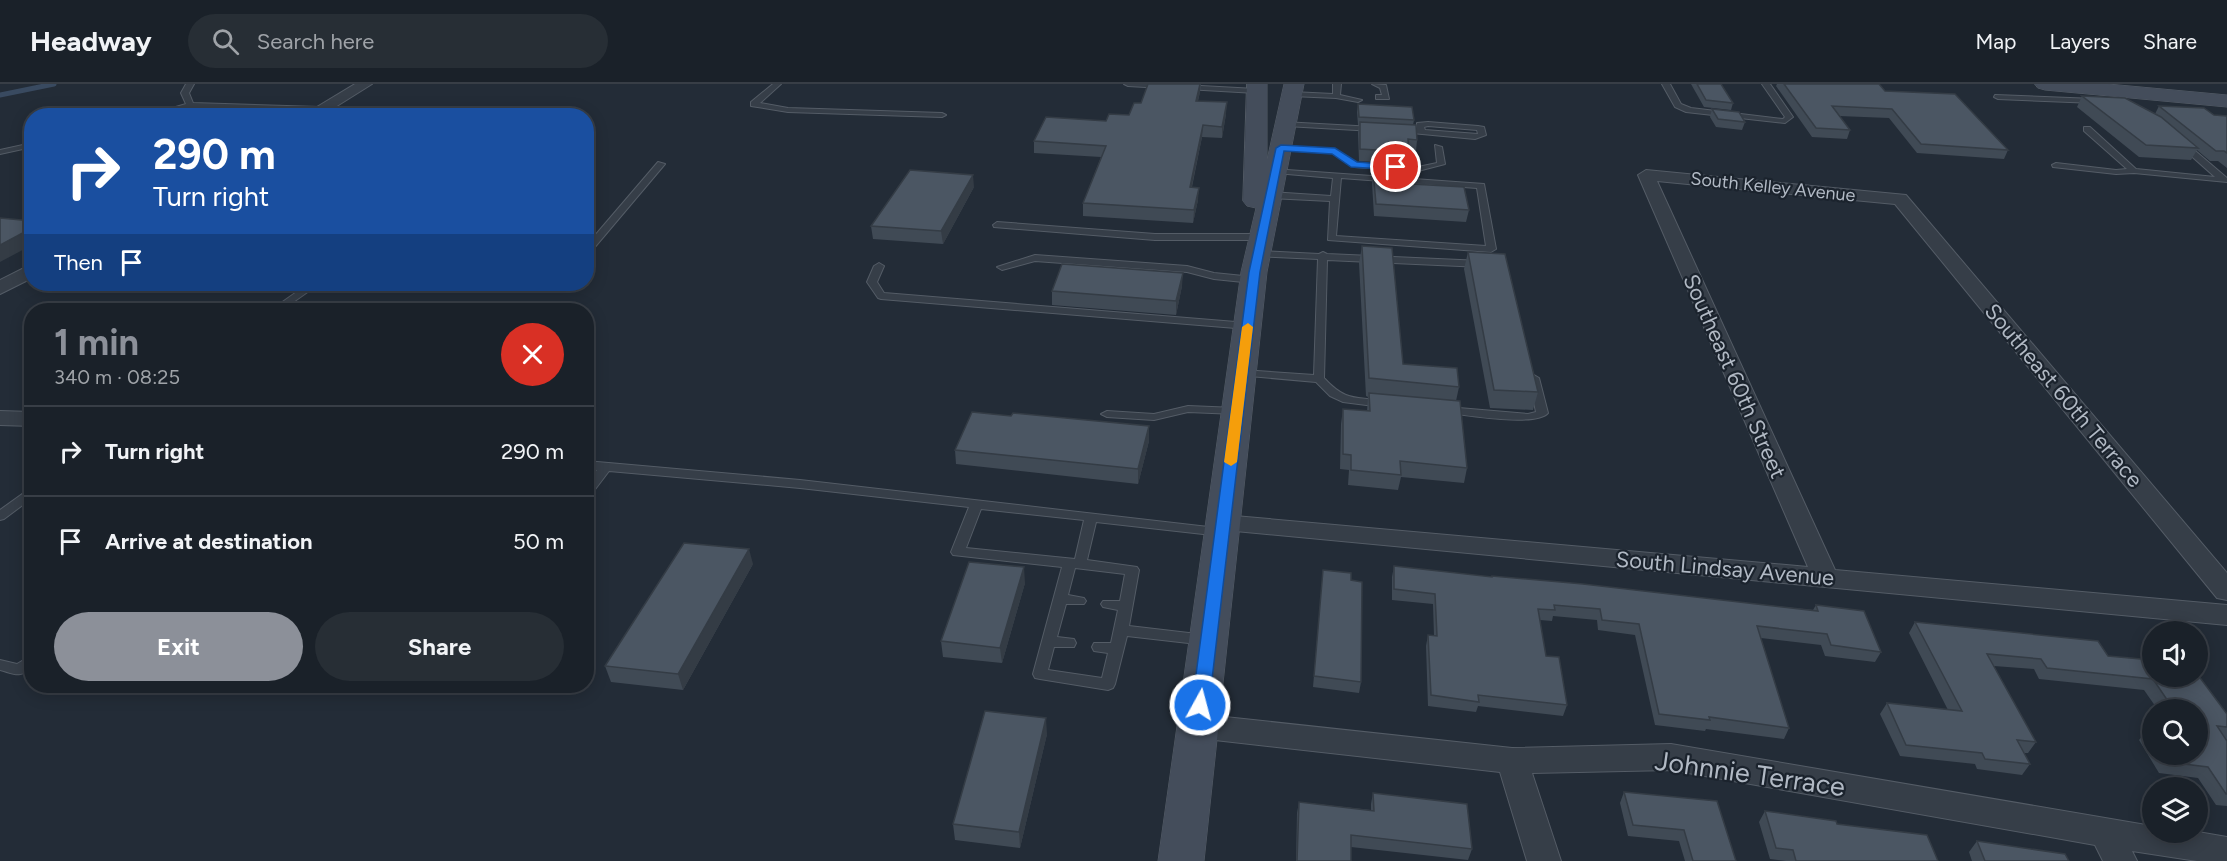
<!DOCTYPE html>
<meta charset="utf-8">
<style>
:root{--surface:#1a2129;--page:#272e35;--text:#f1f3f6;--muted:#9fa3a8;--line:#383e46;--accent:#8c9099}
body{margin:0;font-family:Figtree,sans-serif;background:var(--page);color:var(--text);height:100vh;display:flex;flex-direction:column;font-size:22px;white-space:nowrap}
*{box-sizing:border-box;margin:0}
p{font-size:20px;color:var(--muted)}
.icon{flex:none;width:33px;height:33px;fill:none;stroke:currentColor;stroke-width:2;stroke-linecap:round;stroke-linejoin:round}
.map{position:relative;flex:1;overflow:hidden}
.side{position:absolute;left:24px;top:219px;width:570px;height:390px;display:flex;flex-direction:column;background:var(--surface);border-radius:24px;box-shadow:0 3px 15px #0003,0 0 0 2px var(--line)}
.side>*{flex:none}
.top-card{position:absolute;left:24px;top:24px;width:570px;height:183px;border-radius:24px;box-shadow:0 3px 15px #0003,0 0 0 2px var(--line);background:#1a4fa0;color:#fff;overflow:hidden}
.tools{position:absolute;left:2142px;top:537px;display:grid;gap:12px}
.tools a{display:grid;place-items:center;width:66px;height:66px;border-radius:50%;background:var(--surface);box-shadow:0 3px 15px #0003,0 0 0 2px var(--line);font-size:30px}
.pin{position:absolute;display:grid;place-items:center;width:51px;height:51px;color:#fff;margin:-26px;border:3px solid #fff;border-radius:50%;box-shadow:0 2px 6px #0007}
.me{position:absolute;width:66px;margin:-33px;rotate:7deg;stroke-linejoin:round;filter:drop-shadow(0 0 4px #0008)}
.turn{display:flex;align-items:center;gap:21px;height:126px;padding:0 30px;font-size:27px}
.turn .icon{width:78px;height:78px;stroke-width:2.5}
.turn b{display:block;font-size:42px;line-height:51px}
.then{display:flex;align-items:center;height:57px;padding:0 30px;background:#0003;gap:12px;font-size:22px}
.round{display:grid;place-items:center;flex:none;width:63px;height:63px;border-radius:32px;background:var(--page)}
.summary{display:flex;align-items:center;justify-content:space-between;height:102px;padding:0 30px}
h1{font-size:36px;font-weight:700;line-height:45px;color:var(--accent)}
.primary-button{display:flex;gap:12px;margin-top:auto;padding:12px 30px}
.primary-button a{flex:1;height:69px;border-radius:36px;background:var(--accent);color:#fff;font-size:24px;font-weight:700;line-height:69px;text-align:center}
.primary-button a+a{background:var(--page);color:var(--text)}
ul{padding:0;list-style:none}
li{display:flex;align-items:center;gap:18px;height:90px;padding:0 30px;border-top:2px solid var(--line)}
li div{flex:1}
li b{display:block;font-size:22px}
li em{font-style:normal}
header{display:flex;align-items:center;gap:36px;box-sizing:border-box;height:84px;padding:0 30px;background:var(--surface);border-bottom:2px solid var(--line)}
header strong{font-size:28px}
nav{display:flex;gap:33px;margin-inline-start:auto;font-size:21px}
.search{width:420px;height:54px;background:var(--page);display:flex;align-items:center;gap:15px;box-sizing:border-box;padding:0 21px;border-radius:33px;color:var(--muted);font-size:22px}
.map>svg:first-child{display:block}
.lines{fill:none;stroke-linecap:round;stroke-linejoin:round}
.stream{stroke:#394a60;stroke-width:5}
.service-casing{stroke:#545c66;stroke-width:2}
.minor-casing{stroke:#545c66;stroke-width:2}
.secondary-casing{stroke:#545c66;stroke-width:1}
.service{fill:#363e48;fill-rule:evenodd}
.minor{fill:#363e48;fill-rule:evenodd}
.secondary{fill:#444d5b;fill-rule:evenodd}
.wall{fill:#404a55}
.shaded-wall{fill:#343c45}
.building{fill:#4b5663;stroke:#343c45;stroke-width:1.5}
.route{fill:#1a73e8;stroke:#114b97;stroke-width:1.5}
.slow{fill:#f59e0b}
.labels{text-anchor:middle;stroke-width:4.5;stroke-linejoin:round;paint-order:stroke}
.far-street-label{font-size:18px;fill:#b1b9c4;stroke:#1b232d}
.street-label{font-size:22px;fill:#b1b9c4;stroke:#1b232d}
.near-street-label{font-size:27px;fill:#b1b9c4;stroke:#1b232d}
</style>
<header>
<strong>Headway</strong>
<div class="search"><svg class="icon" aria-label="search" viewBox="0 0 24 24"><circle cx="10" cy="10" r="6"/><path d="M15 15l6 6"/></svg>Search here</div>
<nav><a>Map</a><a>Layers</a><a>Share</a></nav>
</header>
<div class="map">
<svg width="2227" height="777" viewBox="0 0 2227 777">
<rect width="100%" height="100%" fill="#232c37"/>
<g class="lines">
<path class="stream" d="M0,11L54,0"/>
<defs>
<path id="service" d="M186,0H194L189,9L193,19L320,23L324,25L320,27L190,23L159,32H145L186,20L181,9Z
M773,0H781L760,19L788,24L942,29L946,31L942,33L788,28L751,22V18Z
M1124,0H1164L1167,2L1163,4L1128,2Z
M1333,0H1341L1340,11L1362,16L1358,18L1336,14L1292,12L1288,10L1292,8L1333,10Z
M1372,0L1386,1L1389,15H1376V11H1382L1380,4Z
M1662,0H1670L1681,20L1691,24L1783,35L1785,33L1762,0H1770L1793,33L1785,39L1686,28L1675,23Z
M1183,1L1256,5L1260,7L1256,9L1186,5H1183Z
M1995,11L2095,15L2099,17L2095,19L1998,15L1994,13Z
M1283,38L1374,43L1378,45L1374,47L1286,42L1282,40Z
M1428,38L1478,42L1484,43L1486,51L1475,55L1401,48L1397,46L1401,44L1417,45V39ZM1428,42L1477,46L1478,50L1425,46L1424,43Z
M2084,43H2090L2136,85L2215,93L2179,61L2186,59L2227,94V98L2134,89L2116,90L2053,83L2052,81L2056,79L2116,86L2127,85L2084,47Z
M32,59V63L0,70V66Z
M1435,61L1442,63L1445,80L1418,87L1354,83L1333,69L1281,66L1277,64L1281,62L1335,65L1356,79L1418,83L1437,79Z
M658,78L665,80L589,170L586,171V162Z
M1273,85L1484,100L1496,165L1491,168L1328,156L1330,117L1270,114L1266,111L1270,108L1331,112L1333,94L1276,89L1272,87ZM1341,94L1477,104L1486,162L1336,152Z
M997,138L1155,150H1255L1260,153L1255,156H1155L994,143L993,141Z
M1258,167L1319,170L1323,168L1327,170L1482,177L1487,180L1482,183L1327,176L1324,294C1348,320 1357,311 1386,318L1388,320L1382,323L1343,318L1330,312L1316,298L1238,291L1237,289L1238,287L1242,286L1314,291L1318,175L1255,172V168Z
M1035,171L1187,182L1214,189L1253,193L1258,196L1253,199L1214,195L1187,188L1035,177L1002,186L997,183Z
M879,179L884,182L877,198L884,209L1248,239L1253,242L1248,245L881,215L878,214L867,198L874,182Z
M308,200H319L282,226H271Z
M1534,291L1539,294L1548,329C1536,343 1467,331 1447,329L1441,326L1447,323L1528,330L1536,328L1529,294Z
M1188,322L1236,324L1242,327L1236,330L1188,328L1154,336L1107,333L1101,330L1107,327L1154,330Z
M586,377L800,396L1226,445L1227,448L1221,452L1096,438L1087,476L1137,483L1139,486L1129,542L1206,551L1211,552L1213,556L1211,560L1206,561L1127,552L1115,600L1113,604L1108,606L1040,595L1035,594L1033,590L1062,483L953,471L951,468L969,423L800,404L609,387L590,412L586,413V400L597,386L586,385ZM981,425L1084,436L1075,475L966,464ZM1075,484L1125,490L1120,517H1103L1101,520L1103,523L1118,526L1111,559H1094L1092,563L1094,567L1108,569L1102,594L1048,586L1054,563H1074L1076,559L1074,555L1057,553L1066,520H1084L1086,517L1084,514L1068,511Z
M32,403V414L4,435L0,436V426Z
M32,571V584C19,594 15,590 0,586V576L17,580Z"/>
<path id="minor" d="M355,0H372L321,32H302Z
M1646,86L1906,111L2227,489V516L2217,514L1895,120L1657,97L1835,486L2227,521V541L1214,445L1210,439L1214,433L1223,431L1808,483L1638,91Z
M32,180V194L0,210V196Z
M0,327L32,328V342L0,341Z
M1197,630L1512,664L1671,660L2152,742V748H2198L2227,753V777H2197L2132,767L2137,777H2103L2095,761L1671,686L1532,689L1561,777H1527L1500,688L1197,654L1186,650L1182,642L1186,634Z"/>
<path id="secondary" d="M1247,0H1267V76L1284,0H1304L1267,188L1204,777H1158L1241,188L1256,124L1247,122L1243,117Z
M2035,0H2108L2227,11V23L2045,6L2038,4Z"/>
</defs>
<use href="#service" class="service-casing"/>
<use href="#minor" class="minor-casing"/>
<use href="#secondary" class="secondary-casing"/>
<use href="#service" class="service"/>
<use href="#minor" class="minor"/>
<use href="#secondary" class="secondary"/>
</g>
<path class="wall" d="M1148,0H1201L1200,8L1198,17L1226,30L1222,54L1202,53L1192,103L1198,116L1193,139L1083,132V119L1101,73L1034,69V57L1129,31L1141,19Z
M1691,0H1721L1733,19L1731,26L1704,23Z
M1777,0H1879L1885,7L2008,66L2004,75L1917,69L1889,34L1839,32L1850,46L1847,55L1812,53L1776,2Z
M2082,12L2155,30L2159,22L2214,31L2227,32V84L2218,77H2210L2197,66L2191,76L2139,73L2077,23Z
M1358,20L1414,36L1413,41L1417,56L1416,67H1409L1407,80L1359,77L1358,49L1359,41H1358L1357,28Z
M1712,25L1745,38L1742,46L1716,43L1710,33Z
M1373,86L1412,100L1469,126L1466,138L1374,132L1372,99Z
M974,103L943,160L873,155L871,142Z
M1362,162L1403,280L1459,303L1456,317L1467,384L1464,399L1401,393L1398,406L1348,401L1349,386L1340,385L1341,340L1343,325L1367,327L1368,313L1366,312L1359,179Z
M1468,168L1538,308L1533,326L1490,324L1464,185Z
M1182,202L1176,231L1052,221V207Z
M1149,357L1138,400L956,380L955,366Z
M753,480L683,606L611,598L605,582Z
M1394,482L1491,493L1492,492L1813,526L1816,521L1881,568L1875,578L1825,572L1821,561L1761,554L1789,644L1784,655L1706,645L1705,647L1655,641L1635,551L1598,546L1597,536L1553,532L1552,537L1540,536L1546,572L1567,621L1563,632L1478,622L1476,628L1428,622L1426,562L1428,551L1434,552L1433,520L1392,516V493Z
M1323,486L1351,496L1361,598L1359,609L1313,603Z
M1025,499L1002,579L943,573L941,557Z
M1915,538L2108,572L2227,630V655H2226L2227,657V722L2216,721L2198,694L2159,689L2139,656L2148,645L2152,646V670H2198V626H2158L2144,606L2039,595L2034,585L1994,582L2036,658L2028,669H2024L2030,680L2022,691L1977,685L1975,680L1900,672L1880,630L1887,619L1948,626L1909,549Z
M1047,650L1020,764L955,756L953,740Z
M1624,708L1736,777H1685L1679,757L1628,752L1620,719Z
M1373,709L1472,765L1468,776L1351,763V777H1296L1297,729L1299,718L1371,726V720Z
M1765,727L1837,740L1938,777H1786L1770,775L1759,738Z
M1977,757L2069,777H1972L1969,768Z"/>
<path class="shaded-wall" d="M1200,0V8L1195,28L1196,17Z
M1227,18L1226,30L1222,54V43Z
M1203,41L1202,53L1189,115L1190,103Z
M973,91L974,103L943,160L941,147Z
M1199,104L1198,116L1193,139L1194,126Z
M32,144V161L0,178V161Z
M1183,189L1182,202L1176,231V217Z
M1149,342V357L1138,400V385Z
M749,465L753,480L683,606L678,590Z
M1024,483L1025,499L1002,579L1000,564Z
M1046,634L1047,650L1020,764L1019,748Z"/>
<path class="building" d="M1148,0H1200L1196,17L1227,18L1222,43L1203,41L1190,103L1199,104L1194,126L1083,119L1106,62L1034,57L1046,33L1106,37L1109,30L1129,31L1134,19H1141Z
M1697,0H1721L1733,19L1706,16Z
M1784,0H1879L1885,7L1955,10L2008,66L1921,60L1892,25L1832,22L1850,46L1816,44Z
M2082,12L2125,14L2161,33L2198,64L2146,61Z
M1358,20L1412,23L1414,36L1359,33Z
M2159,22L2204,24L2214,31L2227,32V69L2224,67H2216Z
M1712,25L1739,28L1745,38L1718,35Z
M1360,38L1416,41L1417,56L1408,55L1409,68L1360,65Z
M910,86L973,91L941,147L871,142Z
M1373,86L1411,89L1412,100L1464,103L1469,126L1376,120Z
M0,134L32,137V144L0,161Z
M1362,162L1392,164L1403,280L1457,284L1459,303L1369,294Z
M1468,168L1505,170L1538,308L1494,306Z
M1062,180L1183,189L1176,217L1052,207Z
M1369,309L1460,317L1467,384L1400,377L1401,391L1351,386V371L1343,370V325L1370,327Z
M972,328L1011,332L1013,329L1149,342L1138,385L955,366Z
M684,459L749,465L678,590L605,582Z
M969,478L1024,483L1000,564L941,557Z
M1394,482L1492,493V492L1583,500L1818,527L1816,521L1864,527L1881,568L1831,561L1827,550L1757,542L1789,644L1709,633L1710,636L1659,630L1639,540L1602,536L1600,525L1554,521L1555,526L1538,525L1546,572L1559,573L1567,621L1478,611L1479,618L1431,611L1428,551L1437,552L1435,510L1394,505Z
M1323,486L1351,489V496L1362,498L1361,598L1314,592Z
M1915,538L2098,557L2108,572L2152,576V592H2198V591L2227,630V643L2217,642L2227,657V710H2226L2208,683L2168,678L2163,670H2198V626H2174L2153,595L2047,584L2041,575L1987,570L2036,658L2017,656L2030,680L1985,675L1982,669L1906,661L1887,619L1962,627Z
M985,627L1046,634L1019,748L953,740Z
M2148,645L2152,646V653Z
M1624,708L1717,717L1736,777H1693L1684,746L1633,741Z
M1373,709L1467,720L1472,765L1351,751V777H1297L1299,718L1374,727Z
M1765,727L1836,737L1837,740L1927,751L1938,777H1796L1793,766L1776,764Z
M1977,757L2065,770L2069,777H1985Z"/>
<path class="route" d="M1281,61L1335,64L1357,78L1396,81L1401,83L1396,86L1351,83L1332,70L1284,67L1260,188L1209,621L1206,625L1200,627L1194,625L1192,621L1249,188L1276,64Z"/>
<path class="slow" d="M1248,239L1253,243L1237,378L1231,382L1224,378L1242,243Z"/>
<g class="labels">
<g class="far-street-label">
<text transform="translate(1773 103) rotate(6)" y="6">South Kelley Avenue</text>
</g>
<g class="street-label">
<text transform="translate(1735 292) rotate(66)" y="8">Southeast 60th Street</text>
<text transform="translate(2064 311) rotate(50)" y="8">Southeast 60th Terrace</text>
<text transform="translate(1725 484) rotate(5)" y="8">South Lindsay Avenue</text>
</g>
<g class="near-street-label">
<text transform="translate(1750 690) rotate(8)" y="9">Johnnie Terrace</text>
</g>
</g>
</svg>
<div class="tools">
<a><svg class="icon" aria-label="sound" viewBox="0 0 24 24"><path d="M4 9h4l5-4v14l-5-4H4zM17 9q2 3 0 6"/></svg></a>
<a><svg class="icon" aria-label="search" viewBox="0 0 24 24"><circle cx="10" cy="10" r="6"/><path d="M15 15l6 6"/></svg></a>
<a><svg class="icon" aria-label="layers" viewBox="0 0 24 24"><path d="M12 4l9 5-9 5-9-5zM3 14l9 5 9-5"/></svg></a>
</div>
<div class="pin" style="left:1396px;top:83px;background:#d93025"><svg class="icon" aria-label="arrive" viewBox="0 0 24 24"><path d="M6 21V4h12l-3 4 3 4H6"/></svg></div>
<svg class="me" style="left:1200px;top:621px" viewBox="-20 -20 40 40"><circle r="17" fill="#1a73e8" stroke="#fff" stroke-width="3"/><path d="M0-11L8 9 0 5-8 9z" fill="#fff"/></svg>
<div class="top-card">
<div class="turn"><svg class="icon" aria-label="right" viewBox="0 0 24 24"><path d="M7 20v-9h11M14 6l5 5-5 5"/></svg><div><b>290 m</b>Turn right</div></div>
<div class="then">Then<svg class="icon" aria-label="arrive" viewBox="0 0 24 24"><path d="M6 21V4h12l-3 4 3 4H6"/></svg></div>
</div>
<section class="side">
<div class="summary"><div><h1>1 min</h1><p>340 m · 08:25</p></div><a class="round" style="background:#d93025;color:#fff"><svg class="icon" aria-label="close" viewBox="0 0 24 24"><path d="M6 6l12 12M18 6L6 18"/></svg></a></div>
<ul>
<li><svg class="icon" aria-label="right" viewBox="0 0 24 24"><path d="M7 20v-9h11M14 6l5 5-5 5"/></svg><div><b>Turn right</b></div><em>290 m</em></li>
<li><svg class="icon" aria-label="arrive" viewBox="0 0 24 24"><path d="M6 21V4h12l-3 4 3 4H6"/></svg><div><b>Arrive at destination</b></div><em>50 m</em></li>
</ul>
<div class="primary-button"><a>Exit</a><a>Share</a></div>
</section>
</div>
